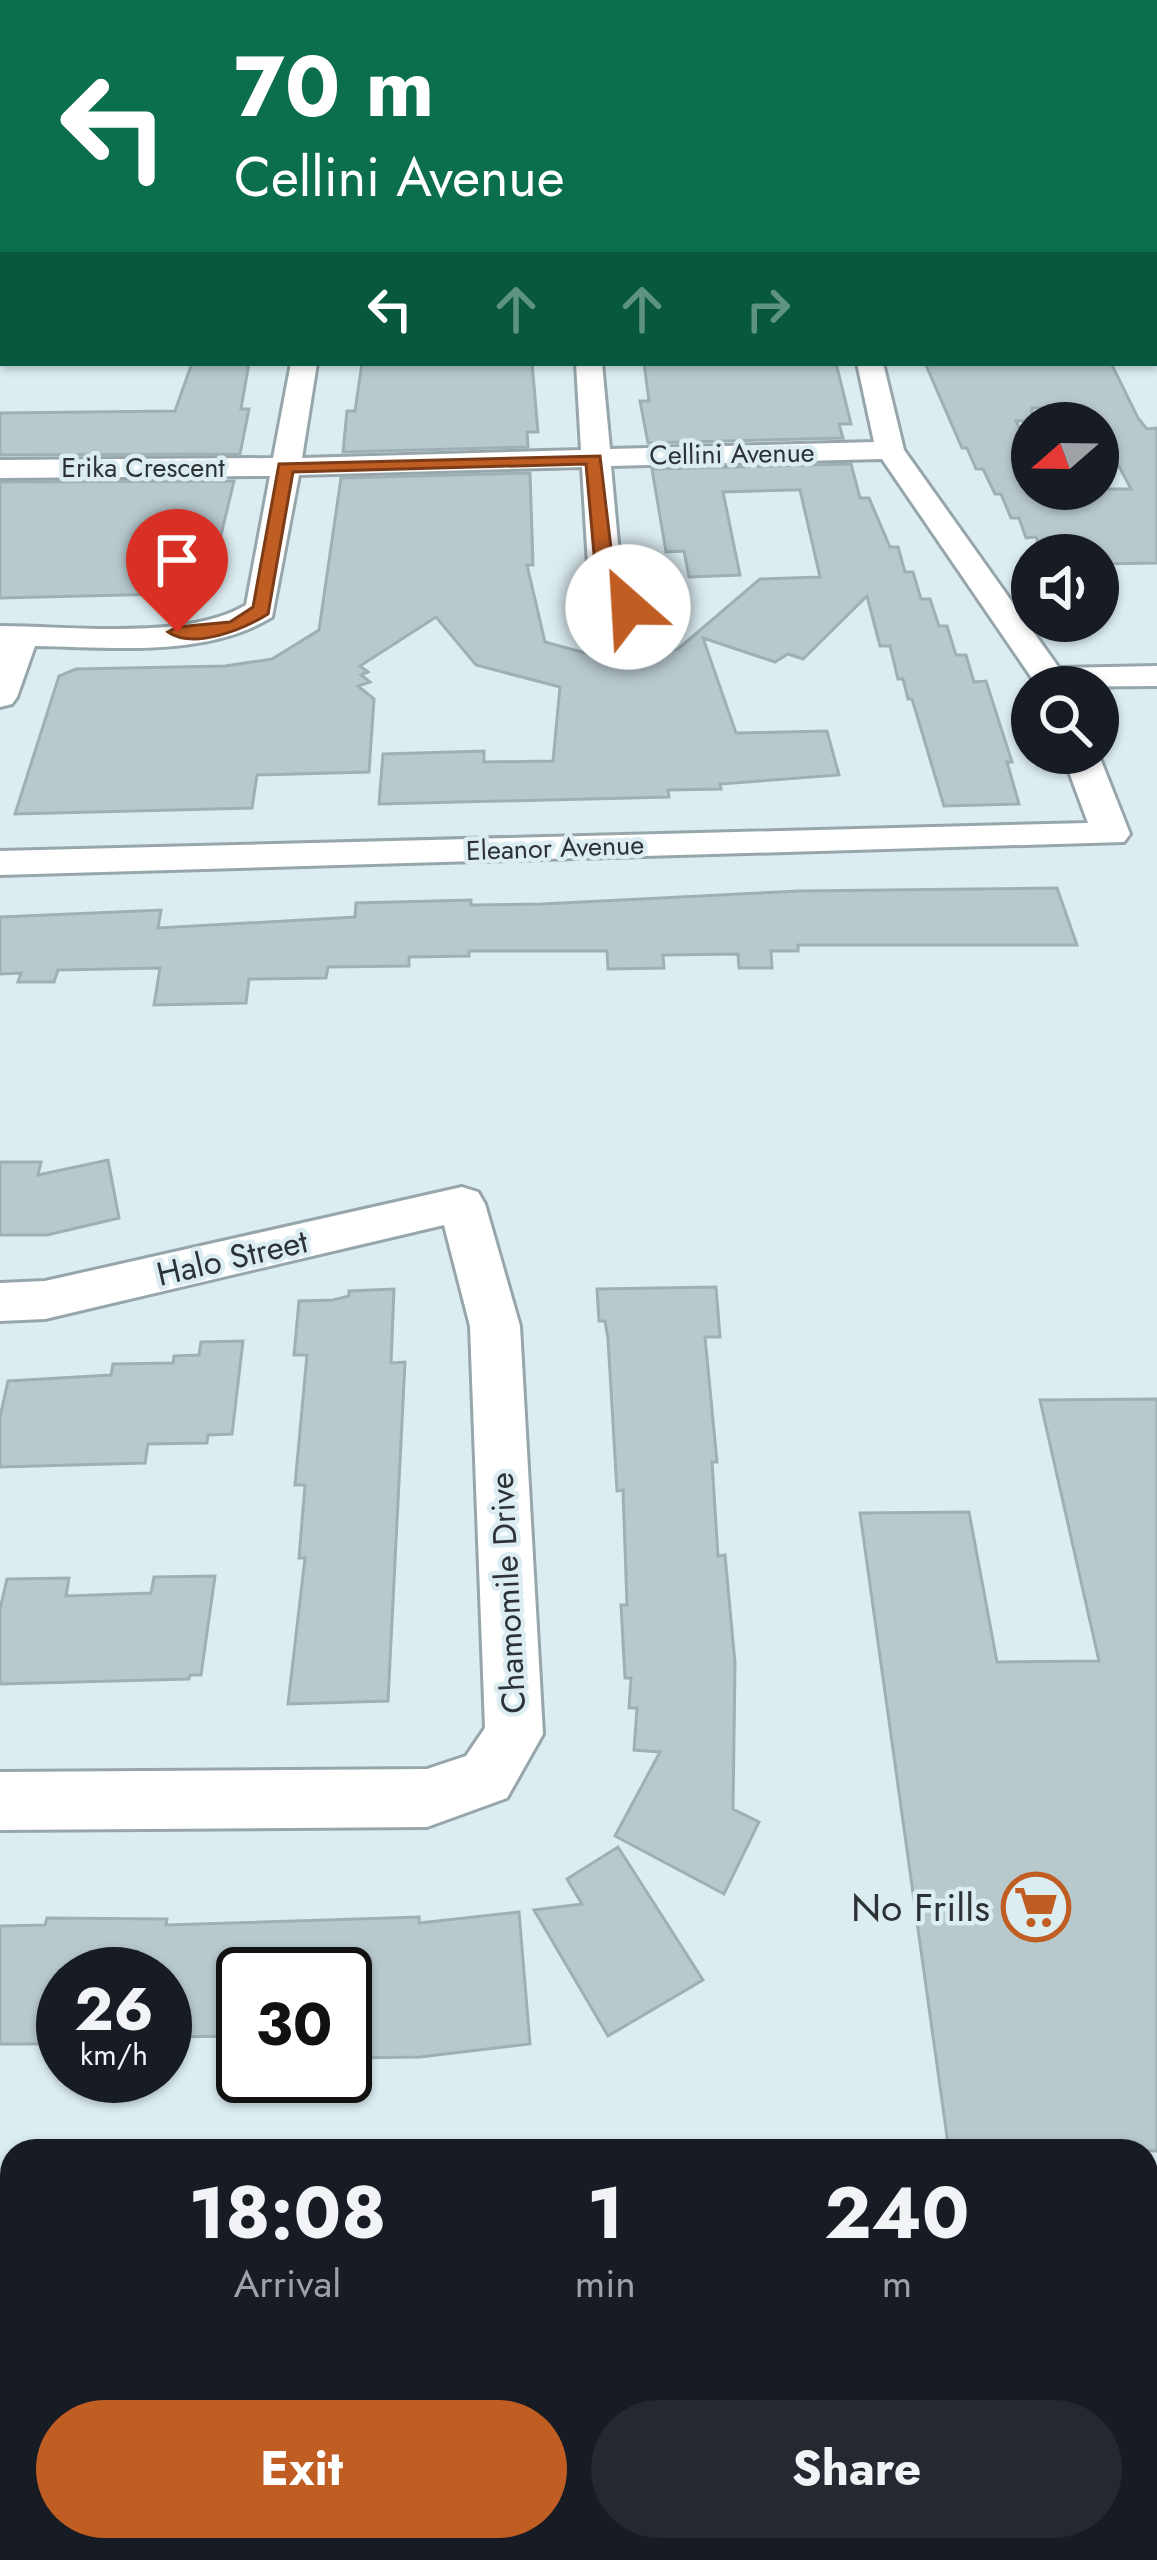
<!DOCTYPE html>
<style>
:root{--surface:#171b24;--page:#242831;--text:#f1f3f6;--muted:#9ea1a6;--accent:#bf5d23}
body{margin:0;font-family:Jost,sans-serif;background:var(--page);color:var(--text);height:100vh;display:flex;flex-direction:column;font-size:45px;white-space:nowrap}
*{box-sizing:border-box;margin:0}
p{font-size:39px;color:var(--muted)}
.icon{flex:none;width:66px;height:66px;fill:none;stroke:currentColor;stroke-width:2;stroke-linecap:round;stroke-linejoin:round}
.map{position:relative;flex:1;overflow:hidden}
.drawer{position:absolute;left:0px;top:2139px;width:1158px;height:423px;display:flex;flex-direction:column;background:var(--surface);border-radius:36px 36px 0 0;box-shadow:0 3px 9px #0004}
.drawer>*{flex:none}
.top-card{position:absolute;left:0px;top:0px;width:1158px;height:366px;box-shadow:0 3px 9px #0004;background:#0b6e4f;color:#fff;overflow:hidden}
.needle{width:78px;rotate:250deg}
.tools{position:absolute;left:1011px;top:402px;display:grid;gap:24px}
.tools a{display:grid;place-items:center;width:108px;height:108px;border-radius:50%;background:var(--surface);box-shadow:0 3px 9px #0004;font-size:60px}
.speed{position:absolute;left:36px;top:1947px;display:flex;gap:24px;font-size:60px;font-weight:700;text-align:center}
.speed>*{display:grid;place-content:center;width:156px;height:156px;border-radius:50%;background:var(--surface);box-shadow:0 3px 9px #0004;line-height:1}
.speed small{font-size:30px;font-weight:400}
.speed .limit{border:6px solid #111;border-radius:18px;background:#fff;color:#111}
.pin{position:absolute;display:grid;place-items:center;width:102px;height:102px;color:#fff;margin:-123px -51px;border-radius:50% 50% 50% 0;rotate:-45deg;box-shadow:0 0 12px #0007}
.pin .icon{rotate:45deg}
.me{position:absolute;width:132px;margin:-66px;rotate:334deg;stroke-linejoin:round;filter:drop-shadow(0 0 9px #0008)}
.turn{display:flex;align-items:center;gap:42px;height:252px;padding:0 36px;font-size:54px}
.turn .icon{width:156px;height:156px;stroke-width:2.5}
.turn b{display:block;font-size:84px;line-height:102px}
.lanes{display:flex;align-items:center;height:114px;padding:0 36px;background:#0003;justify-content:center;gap:60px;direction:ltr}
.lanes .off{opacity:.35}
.eta{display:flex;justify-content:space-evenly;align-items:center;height:204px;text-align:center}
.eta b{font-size:72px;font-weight:700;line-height:84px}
.cta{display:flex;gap:24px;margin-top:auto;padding:24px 36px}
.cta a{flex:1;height:138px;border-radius:72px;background:var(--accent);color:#fff;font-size:48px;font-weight:700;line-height:138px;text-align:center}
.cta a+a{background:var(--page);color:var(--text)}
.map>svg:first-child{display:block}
.building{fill:#b8c9ce;stroke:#9fb0b5;stroke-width:3;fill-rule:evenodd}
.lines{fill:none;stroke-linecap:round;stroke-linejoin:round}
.lane-casing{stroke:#96a6ab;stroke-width:6}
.street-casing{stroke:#96a6ab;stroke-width:6}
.secondary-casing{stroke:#96a6ab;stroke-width:6}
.lane{fill:#fff;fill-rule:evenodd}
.street{fill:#fff;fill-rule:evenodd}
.secondary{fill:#fff;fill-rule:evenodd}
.route{fill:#bf5d23;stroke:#7c3c17;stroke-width:3}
.labels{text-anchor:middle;stroke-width:9;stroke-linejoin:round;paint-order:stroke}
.far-street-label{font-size:27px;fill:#2d3335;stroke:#dcedf2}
.street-label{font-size:33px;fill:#2d3335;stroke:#dcedf2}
.near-poi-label{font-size:39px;fill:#2d3335;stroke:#dcedf2;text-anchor:end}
</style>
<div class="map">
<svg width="1157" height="2560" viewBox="0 0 1157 2560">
<rect width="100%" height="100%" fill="#dcedf2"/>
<path class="building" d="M192,363H249L241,409H249L240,454L0,455V413L175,411Z
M362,363H532L538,432H527L528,447L343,452L347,411H355Z
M644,363H836L851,424H839L843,438L648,443L640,401H649Z
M925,363H1111L1138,418L1147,429L1157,428V563L1098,564V555H1043L1036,537L1026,538L1019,518H1011L1001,494H995L983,469H976L967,448H962ZM1032,408H1088L1131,489H1032V454L1016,421H1032Z
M851,464L860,498H869L890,547H898L905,572H913L921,599H930L939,626H947L956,655H966L974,682L986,681L1012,762H1007L1019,804L944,806L912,699H908L903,679H898L890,646H880L867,596L803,659L788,654L775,662L703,638L736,733L827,731L839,775L720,784L721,789L668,790L669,797L379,804L383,754L484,751V762L553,761L560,687L476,665L436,617L360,666L368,672L361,675L370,682L358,686L374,699L369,772L257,775L252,808L15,814L59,676L76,669L225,666L272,659L319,630L341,478L530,473L533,565H527L545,642L596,656L678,649L760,579L820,577L800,490H792L723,492L740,575L689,577L684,551L666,552L652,469Z
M234,481L207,593L0,598V482Z
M1057,888L1077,945H798V951H771L772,968H739L738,954L663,955L664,968L608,969L607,951H469V956L409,957V966L328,967L326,978L249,979L246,1003L154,1005L160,968L58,970L54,982H18L21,973L0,974V917L161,910L158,928L355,917L356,903L471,900V905L542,904L799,891Z
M108,1160L119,1218L47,1235H0V1162H41L38,1175Z
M716,1287L720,1337H705L717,1462H712L718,1556L725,1555L735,1663L733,1809L759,1822L724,1894L615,1836L660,1752L634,1750L637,1708H629L631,1678H625L621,1605H627L623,1490L617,1491L608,1339L605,1321H599L597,1289Z
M394,1289L391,1363L405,1362L388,1701L288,1704L305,1558H299L305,1485H295L307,1355H294L299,1301L333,1300L349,1296V1291Z
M243,1341L232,1434L208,1435L207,1443L148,1444L145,1463L0,1467V1417L8,1381L111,1375L113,1364L173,1363L174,1356L199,1355L201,1342Z
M1157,1399V2151H949L860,1513L969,1512L997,1662L1099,1661L1040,1400Z
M215,1576L201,1675H190L189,1679L0,1684V1609L7,1579L69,1578L66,1596L151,1593L154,1577Z
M618,1847L703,1980L608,2036L534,1910L582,1904L567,1879Z
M519,1912L530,2044L420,2057L345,2058V1974H243V2036L165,2037V1974H63V2044H0V1926L45,1925L47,1918L167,1919L166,1925L419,1917V1923Z"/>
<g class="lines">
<defs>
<path id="lane" d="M606,0H616L617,3H607Z
M1124,0H1134L1137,3H1127Z
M1155,41H1157V47H1155Z
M1155,112H1157V118H1155Z"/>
<path id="street" d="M1148,0H1157V8L1155,3H1146Z
M0,142H3V156H0Z
M1155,184H1157V198H1155Z
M291,363H317L302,458L581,450L576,363H602L610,449L874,442L857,363H883L904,450L1059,668L1157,666V686L1038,687L882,459L611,466L620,565L645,607L629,617L618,614L588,565L582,467L299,475L272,617C206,658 110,647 35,646L17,697L12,704L0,707V626C69,626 186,641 246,605L270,476L0,478V460L273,458Z
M1062,753H1098L1130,834L1124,842L0,875V851L1088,823Z
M462,1187L478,1192L485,1204L520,1326L543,1734L507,1798L427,1827L0,1830V1772L427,1769L466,1756L485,1728L470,1326L444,1225L45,1319L0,1321V1283L45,1281Z"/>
<path id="secondary" d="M992,0H1018L1020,3H994Z
M0,17H3V33H0Z
M1155,211L1157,212V234L1155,233Z"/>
</defs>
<use href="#lane" class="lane-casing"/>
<use href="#street" class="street-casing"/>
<use href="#secondary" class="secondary-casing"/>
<use href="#lane" class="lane"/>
<use href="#street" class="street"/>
<use href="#secondary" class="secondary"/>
</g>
<path class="route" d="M600,456L613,565L638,607L635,611H622L595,565L586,464L293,472L268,614C244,629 194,650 168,632L177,627L230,622L253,607L279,464Z"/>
<defs>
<symbol id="supermarket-ring" viewBox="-11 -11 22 22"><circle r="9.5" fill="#dcedf2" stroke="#bf5d23" stroke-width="1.5"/><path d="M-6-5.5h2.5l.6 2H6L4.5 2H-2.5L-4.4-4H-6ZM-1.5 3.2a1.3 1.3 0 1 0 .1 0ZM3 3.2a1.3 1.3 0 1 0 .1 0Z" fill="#bf5d23"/></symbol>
</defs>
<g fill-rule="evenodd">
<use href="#supermarket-ring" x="998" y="1869" width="76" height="76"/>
</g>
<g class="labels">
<g class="far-street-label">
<text transform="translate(732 454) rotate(-1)" y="9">Cellini Avenue</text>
<text x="143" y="477">Erika Crescent</text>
<text transform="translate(555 848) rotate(-2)" y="9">Eleanor Avenue</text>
</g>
<g class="street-label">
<text transform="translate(232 1257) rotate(-13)" y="12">Halo Street</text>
<text transform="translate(507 1593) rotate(-93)" y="12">Chamomile Drive</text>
</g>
<g class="near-poi-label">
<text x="990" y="1921">No Frills</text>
</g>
</g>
</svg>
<div class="tools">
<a><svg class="needle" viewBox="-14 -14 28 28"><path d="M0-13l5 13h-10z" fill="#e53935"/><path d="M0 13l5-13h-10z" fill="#9ea1a6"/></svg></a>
<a><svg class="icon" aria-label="sound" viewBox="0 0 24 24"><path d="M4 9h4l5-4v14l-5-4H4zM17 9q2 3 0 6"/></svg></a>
<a><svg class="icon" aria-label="search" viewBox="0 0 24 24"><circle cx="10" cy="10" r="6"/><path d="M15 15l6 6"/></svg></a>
</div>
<div class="speed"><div>26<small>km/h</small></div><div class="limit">30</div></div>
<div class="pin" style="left:177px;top:632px;background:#d93025"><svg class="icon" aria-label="arrive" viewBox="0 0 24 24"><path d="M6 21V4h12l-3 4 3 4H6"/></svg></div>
<svg class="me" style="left:628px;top:607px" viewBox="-20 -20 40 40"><circle r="19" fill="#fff"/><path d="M0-13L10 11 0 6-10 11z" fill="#bf5d23"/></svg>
<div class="top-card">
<div class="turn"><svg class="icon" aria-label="left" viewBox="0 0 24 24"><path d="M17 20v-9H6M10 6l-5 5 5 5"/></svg><div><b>70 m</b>Cellini Avenue</div></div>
<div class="lanes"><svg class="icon" aria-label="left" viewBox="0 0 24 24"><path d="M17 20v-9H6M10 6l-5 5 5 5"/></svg><svg class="icon off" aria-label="ahead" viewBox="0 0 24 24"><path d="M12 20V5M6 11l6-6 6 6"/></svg><svg class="icon off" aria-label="ahead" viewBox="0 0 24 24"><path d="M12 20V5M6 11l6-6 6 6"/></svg><svg class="icon off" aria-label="right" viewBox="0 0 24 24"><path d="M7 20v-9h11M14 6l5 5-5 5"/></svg></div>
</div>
<section class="drawer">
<div class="eta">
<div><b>18:08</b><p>Arrival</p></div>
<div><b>1</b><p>min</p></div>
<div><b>240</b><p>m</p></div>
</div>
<div class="cta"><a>Exit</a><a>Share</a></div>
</section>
</div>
